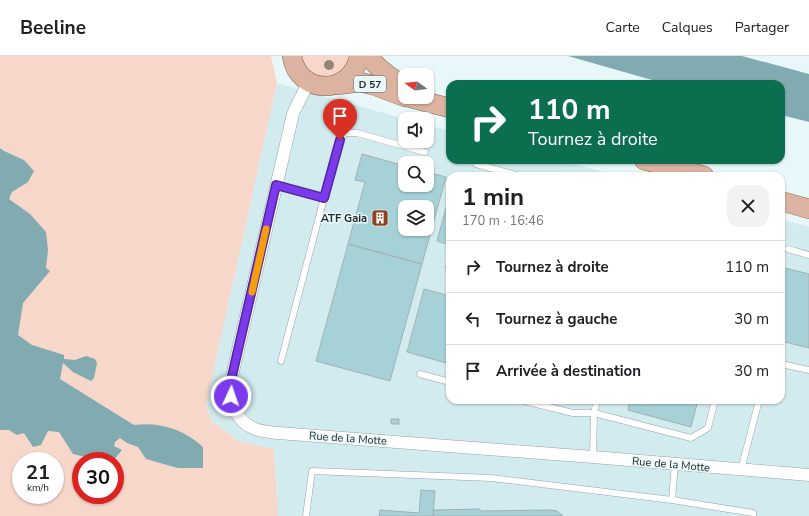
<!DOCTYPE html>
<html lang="fr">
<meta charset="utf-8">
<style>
:root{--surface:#fff;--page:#f2f2f2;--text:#202124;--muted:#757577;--line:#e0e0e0}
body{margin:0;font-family:"Nunito Sans",sans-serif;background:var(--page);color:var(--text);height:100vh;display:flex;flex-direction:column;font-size:15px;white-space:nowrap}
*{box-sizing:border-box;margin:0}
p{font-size:13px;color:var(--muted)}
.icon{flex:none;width:22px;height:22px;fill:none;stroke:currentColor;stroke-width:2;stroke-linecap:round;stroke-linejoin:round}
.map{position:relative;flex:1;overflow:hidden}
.panel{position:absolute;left:446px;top:116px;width:339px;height:232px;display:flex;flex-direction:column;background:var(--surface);border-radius:12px;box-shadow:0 1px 3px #0004}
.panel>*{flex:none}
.banner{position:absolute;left:446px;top:24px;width:339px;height:84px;border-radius:12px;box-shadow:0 1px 3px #0004;background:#0b6e4f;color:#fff;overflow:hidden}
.needle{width:26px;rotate:285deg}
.tools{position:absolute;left:398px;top:12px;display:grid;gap:8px}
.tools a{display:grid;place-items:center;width:36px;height:36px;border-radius:8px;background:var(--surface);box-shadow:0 1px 3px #0004;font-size:20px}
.speed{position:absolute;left:12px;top:396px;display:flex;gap:8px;font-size:20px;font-weight:700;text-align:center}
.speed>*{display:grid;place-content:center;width:52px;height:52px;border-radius:50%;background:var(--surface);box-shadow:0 1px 3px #0004;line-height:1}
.speed small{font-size:10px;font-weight:400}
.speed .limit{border:6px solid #d22;background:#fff;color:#111}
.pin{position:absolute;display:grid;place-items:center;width:34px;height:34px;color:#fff;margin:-41px -17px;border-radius:50% 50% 50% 0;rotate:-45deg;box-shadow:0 0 4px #0007}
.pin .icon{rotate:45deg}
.me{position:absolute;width:44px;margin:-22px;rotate:3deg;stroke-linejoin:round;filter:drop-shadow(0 0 3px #0008)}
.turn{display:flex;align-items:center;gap:14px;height:84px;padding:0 16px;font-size:18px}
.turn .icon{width:52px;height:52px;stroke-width:2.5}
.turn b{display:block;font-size:28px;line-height:34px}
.round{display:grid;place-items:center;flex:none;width:42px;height:42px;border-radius:12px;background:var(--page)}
.headline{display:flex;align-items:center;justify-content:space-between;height:68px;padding:0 16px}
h1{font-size:24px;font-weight:700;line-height:30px}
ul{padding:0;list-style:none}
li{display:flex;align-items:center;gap:12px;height:52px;padding:0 16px;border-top:1px solid var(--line)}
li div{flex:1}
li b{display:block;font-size:15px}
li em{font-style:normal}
header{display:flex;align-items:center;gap:24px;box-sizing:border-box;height:56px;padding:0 20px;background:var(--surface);border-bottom:1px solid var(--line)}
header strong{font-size:19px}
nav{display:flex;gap:22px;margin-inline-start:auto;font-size:14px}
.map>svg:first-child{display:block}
.built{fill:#d2ebee;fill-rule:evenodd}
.green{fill:#f6d7ca;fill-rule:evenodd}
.water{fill:#81abb0}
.building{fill:#a6d1d6;stroke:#a2b1b3;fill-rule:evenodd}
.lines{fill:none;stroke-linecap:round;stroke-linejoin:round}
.service-casing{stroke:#96a5a7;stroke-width:7}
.minor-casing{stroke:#96a5a7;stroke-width:13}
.primary-casing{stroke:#8c614d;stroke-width:20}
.service{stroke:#fff;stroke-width:6}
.minor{stroke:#fff;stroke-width:12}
.primary{stroke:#dcb2a0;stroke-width:19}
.tree{fill:#948378}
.route-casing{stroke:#51269a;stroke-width:10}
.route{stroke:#7c3aed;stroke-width:7}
.slow{stroke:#f59e0b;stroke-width:7}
.labels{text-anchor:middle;stroke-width:3;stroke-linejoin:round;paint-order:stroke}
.shield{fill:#e8f8fa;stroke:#606869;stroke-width:1}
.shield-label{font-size:10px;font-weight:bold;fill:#252b2b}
.poi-label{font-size:11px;font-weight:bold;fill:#252b2b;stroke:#e8f8fa;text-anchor:end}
.street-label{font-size:11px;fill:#252b2b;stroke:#e8f8fa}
</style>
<header>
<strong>Beeline</strong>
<nav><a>Carte</a><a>Calques</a><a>Partager</a></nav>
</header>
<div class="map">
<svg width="809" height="460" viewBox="0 0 809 460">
<rect width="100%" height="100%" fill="#e8f8fa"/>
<path class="built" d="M277,27L405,63V85H427V69L450,75V104H559L619,120H450V344H781V163L809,171V460H278L274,393L240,386L211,365L206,349ZM405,107H427V129H405ZM405,151H427V173H405Z"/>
<path class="green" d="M0,0H271L277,27L206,349L211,365L240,386L274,393L278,460H0ZM21,405H55V439H21ZM81,405H115V439H81Z
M301,0H348C346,26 307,28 301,0Z"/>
<path class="water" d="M568,0H742L809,18V66L781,59V28H666Z
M0,92L4,95L24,104L34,115L28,126L12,136L9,143L30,158L46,176L48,194L46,212L50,215L23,247L18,279L32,289L64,299V303L75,304L86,300L95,303L97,307L94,322L91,325L73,316L63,307L60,323L134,369C160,366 183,373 203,391V412H178L146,403L138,391L127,387L120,382L115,386L114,390L122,394L113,405H102L73,398L59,376L48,375L41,389L33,391L24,377L17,379L9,374H0Z"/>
<path class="building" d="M362,98L405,110V129H427V116L446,121L422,208L348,188L365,126L355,124ZM405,151H427V173H405Z
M450,137V189L437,185Z
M348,188L422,208L390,325L316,305Z
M785,212L809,218V292L781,285V224Z
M424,233L450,240V308L407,296Z
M630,344H698L691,371L628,354Z
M391,363H399V368H391Z
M421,434L435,435L433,460H379L380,454L419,457Z
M480,453V455L550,454L557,455L563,460H433L434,454Z"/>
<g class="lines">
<defs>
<path id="service" d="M476,108L520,120
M276,129L324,142L339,84L346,77H357L425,96
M788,193L809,199
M449,211L450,212
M281,305L324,142
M781,308L809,314
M420,318L450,326
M520,344L573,357H594L691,382L708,372L715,344
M593,401L594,357L597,344
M741,414L759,344
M672,444L675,407
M306,460L312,415L491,422L672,444L753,457V460"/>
<path id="minor" d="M308,26C304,37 298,46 293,58L232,320C231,340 231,362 253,372C260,376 270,376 278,377L593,401L809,419"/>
<path id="primary" d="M292,0C298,40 352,40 359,0
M368,0C378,13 391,22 405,30
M337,29L360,26L373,29L405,41
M407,41L450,52
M644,104L704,120
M781,145L809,153"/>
</defs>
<use href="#service" class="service-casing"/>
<use href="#minor" class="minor-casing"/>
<use href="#primary" class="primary-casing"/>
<use href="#service" class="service"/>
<use href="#minor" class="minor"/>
<use href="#primary" class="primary"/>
</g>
<circle class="tree" cx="329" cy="9" r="5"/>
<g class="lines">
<defs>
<path id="route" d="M231,340L232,320L276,129L324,142L340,84"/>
</defs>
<use href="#route" class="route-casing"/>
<use href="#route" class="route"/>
<path class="slow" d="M252,236L266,173"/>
</g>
<defs>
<symbol id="building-square" viewBox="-11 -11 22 22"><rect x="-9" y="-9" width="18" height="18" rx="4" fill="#8c4423" stroke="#e8f8fa"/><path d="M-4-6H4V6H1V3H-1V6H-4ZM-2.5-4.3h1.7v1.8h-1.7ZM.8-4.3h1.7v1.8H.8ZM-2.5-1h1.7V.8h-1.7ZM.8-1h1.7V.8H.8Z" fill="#fff"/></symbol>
</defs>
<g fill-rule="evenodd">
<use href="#building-square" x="370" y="152" width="20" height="20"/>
</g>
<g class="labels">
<rect class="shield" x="354" y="20" width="32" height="16" rx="3"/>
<g class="shield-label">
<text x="370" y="32">D 57</text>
</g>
<g class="poi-label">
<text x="367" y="166">ATF Gaia</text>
</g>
<g class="street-label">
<text transform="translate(348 382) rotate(4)" y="4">Rue de la Motte</text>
<text transform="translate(671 408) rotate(5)" y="4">Rue de la Motte</text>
</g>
</g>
</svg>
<div class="tools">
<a><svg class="needle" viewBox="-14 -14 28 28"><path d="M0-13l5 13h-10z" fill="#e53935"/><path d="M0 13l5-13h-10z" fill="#757577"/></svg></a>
<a><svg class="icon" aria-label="sound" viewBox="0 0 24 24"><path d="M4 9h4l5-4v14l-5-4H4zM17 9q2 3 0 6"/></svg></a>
<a><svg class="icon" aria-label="search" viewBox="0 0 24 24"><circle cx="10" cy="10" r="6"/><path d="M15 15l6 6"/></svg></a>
<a><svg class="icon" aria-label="layers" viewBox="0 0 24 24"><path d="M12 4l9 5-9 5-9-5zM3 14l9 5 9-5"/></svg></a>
</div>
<div class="speed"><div>21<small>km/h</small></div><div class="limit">30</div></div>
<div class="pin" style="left:340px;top:84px;background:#d93025"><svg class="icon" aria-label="arrive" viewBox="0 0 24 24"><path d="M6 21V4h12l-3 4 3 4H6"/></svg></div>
<svg class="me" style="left:231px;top:340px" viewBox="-20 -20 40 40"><circle r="17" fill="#7c3aed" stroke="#fff" stroke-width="3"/><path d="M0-11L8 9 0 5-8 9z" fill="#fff"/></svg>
<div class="banner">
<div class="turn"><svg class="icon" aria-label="right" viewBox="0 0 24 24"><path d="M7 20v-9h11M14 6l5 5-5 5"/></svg><div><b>110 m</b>Tournez à droite</div></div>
</div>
<section class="panel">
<div class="headline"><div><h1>1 min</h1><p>170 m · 16:46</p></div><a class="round"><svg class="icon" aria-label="close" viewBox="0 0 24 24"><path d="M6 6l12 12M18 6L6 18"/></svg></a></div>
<ul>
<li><svg class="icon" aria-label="right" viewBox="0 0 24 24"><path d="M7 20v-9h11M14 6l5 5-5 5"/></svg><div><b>Tournez à droite</b></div><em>110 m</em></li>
<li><svg class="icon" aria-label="left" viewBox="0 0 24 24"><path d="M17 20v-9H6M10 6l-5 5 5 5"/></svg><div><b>Tournez à gauche</b></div><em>30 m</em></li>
<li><svg class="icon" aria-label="arrive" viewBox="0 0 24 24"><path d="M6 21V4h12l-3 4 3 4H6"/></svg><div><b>Arrivée à destination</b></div><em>30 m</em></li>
</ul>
</section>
</div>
